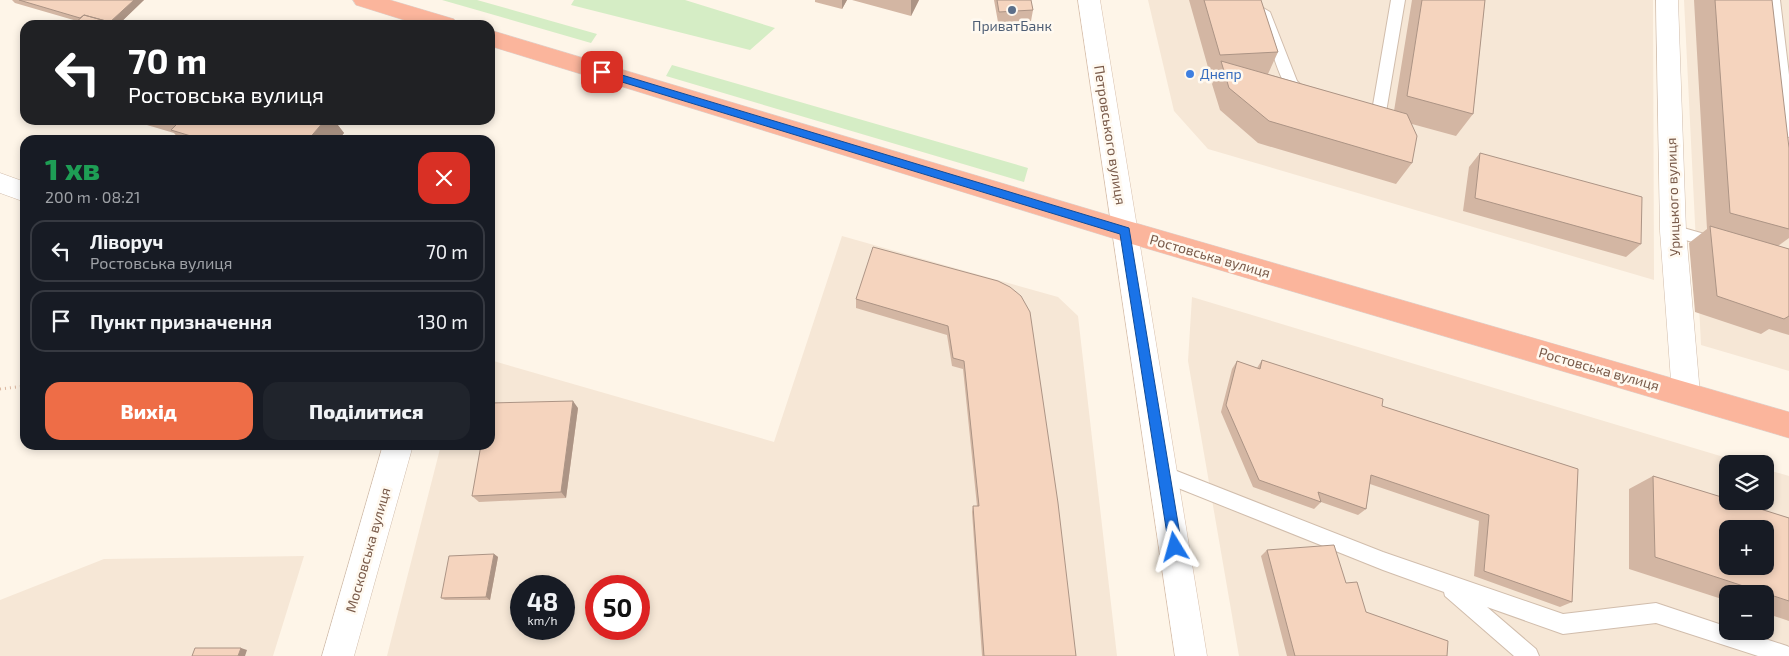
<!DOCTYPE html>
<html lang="uk">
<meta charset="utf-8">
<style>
:root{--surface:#171b24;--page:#20242c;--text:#f1f3f6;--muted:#9ea1a6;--line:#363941;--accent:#ee6d47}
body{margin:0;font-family:"Exo 2",sans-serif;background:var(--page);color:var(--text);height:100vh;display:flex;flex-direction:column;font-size:19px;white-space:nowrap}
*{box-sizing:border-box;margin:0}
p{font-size:16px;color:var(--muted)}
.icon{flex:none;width:28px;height:28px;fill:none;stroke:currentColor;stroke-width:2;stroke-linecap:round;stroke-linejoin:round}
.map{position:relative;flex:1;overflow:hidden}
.details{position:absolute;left:20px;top:135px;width:475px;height:315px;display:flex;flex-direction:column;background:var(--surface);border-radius:15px;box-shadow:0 2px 8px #0003}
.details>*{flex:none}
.guide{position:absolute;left:20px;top:20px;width:475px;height:105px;border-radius:15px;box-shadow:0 2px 8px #0003;background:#202124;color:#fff;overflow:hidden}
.buttons{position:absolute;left:1719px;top:455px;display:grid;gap:10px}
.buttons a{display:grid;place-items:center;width:55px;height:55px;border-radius:10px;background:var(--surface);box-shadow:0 2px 8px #0003;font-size:25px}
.speed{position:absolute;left:510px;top:575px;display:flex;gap:10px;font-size:25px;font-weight:700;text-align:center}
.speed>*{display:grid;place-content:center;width:65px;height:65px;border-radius:50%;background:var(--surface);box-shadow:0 2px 8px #0003;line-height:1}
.speed small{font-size:12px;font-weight:400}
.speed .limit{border:8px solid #d22;background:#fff;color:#111}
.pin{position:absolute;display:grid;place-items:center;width:42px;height:42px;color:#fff;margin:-21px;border-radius:10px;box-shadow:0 2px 8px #0006}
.me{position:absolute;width:55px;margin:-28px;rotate:352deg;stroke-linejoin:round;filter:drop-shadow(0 0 4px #0008)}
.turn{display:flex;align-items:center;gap:18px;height:105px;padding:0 25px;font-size:22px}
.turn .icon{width:65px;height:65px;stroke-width:2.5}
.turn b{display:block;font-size:35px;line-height:42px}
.round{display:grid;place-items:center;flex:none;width:52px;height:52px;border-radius:15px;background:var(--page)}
.headline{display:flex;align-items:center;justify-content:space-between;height:85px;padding:0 25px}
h1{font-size:30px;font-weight:800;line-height:38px;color:#1e9e55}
.primary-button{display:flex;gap:10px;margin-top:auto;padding:10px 25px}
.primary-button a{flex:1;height:58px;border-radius:15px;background:var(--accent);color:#fff;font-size:20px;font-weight:800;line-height:58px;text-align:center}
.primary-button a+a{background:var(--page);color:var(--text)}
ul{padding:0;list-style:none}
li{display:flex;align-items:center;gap:15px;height:62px;margin:0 10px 8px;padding:0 15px;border:2px solid var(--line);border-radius:15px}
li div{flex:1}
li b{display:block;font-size:19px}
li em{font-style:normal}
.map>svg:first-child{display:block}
.residential{fill:#f6e7d6;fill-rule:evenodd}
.green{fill:#d5edc5}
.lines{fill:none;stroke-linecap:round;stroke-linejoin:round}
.lane-casing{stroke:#d1bdac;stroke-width:2}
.street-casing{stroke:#d1bdac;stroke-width:1}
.secondary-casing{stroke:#d7bfac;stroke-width:1}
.highway-casing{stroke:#dcd4d0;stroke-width:1}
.path{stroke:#dbb7a0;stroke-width:3;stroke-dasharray:1 4;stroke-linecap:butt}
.lane{fill:#fff;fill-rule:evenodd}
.street{fill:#fff;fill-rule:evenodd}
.secondary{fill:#fff;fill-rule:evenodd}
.highway{fill:#fbb59c;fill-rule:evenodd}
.wall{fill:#d3b6a3}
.shaded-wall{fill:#ac9485}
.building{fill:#f5d4be;stroke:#ac9485;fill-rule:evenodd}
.route{fill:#1a73e8;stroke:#114b97}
.service-dot{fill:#5c6f8a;stroke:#fff9f0;stroke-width:2}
.shop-dot{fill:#3f7fe0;stroke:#fff9f0;stroke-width:2}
.labels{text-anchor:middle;stroke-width:5;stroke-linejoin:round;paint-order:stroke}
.service-label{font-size:14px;fill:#4e5e75;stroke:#fff9f0}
.shop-label{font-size:14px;fill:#366cbe;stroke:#fff9f0;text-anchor:start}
.street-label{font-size:14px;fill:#7a5b4a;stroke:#fff9f0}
</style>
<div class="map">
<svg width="1789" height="656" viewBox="0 0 1789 656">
<rect width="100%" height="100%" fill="#fef5e8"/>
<path class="residential" d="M1148,0H1653L1654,280L1208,149L1174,111Z
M1684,0H1789V371L1701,345Z
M842,236L1058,297L1078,316L1117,656H387L441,445H490V360L774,442ZM521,586H564V629H521ZM596,586H639V629H596Z
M1192,297L1747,464H1728V501H1765V469L1789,476V656H1239L1188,361ZM1728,529H1765V566H1728ZM1728,594H1765V631H1728Z
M304,556L273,656H0V600L104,559Z"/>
<path class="green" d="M442,0H477L597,34L591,43Z
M574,0H685L775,28L750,50L571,5Z
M672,65L1028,168L1024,182L666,76Z"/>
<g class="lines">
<defs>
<path id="lane" d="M1235,0H1250L1270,12L1297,81L1312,96L1310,100C1280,109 1271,35 1260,19C1254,10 1241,10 1235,0Z
M1391,0H1405L1385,118L1383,122L1378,123L1364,120L1362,116L1364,112L1372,111Z
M1766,0H1780L1789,75V137L1784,136L1782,132Z
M1673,225L1722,239L1725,243L1722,247L1717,249L1668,235L1665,231L1668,227Z
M1164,466L1383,552L1563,614L1656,603L1728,627V631H1741L1787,646L1789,647V656H1758L1656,623L1563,634L1487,607L1536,649L1539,656H1514L1445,596L1444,592L1383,570L1158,480L1155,474L1158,468Z"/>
<path id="street" d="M1656,0H1678L1686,231L1700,394L1696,403L1686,407L1676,403L1672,394L1660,231Z
M0,173L25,182V202L0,193Z
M383,445H413L354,656H322Z"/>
<path id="secondary" d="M1078,0H1100L1207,656H1175Z"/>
<path id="highway" d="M353,0H390L454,19L457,25H420L356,5Z
M490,30L1125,220L1789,412V438L1125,242L490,46Z"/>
</defs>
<use href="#lane" class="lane-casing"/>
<use href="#street" class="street-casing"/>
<use href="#secondary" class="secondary-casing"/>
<use href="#highway" class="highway-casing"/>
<path class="path" d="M0,389L25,386"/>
<use href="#lane" class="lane"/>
<use href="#street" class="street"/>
<use href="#secondary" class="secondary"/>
<use href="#highway" class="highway"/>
</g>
<path class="wall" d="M12,0H144L118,25L77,21L15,3Z
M815,0H847L842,9L815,2Z
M852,0H919L911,16Z
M994,0H1031L1033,10L1031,21L998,22Z
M1189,0H1261L1278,52L1268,74L1394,111L1412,0H1485L1473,114L1456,136L1412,124V163L1396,184L1258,143L1220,110L1212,84L1215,78H1211Z
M1694,0H1772L1789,229V238L1778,246L1789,249V335L1769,329L1761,334L1695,312L1689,243L1707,229Z
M130,120H334L344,133L338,140H180L174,133Z
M1480,153L1641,244L1626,257L1463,211L1469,167Z
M998,281L1076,656H982L972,512L973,506H977L963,369L952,366L947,335L856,308V299Z
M1262,360L1382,406L1578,469L1572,602L1560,607L1474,576L1479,521L1370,484L1366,509L1358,515L1321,502L1314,509L1253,487L1221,412L1232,369L1237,361L1257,368Z
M578,408L566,498L479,502L472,496Z
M1653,476L1789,518V621L1765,613V594H1728V601L1629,569V489Z
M1267,550L1346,583L1366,612L1447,656H1287L1261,556Z
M494,554L498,557L490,600H445L441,598Z"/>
<path class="shaded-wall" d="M134,0H144L118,25H107Z
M842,0H847L842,9Z
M911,0H919L911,16Z
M325,120H334L344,133L338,140H308Z
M573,401L578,408L566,498L561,492Z
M494,554L498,557L490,600L486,597Z
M241,648L247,650L245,656H238Z"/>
<path class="building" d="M19,0H134L110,22L84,15L80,18Z
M997,0H1031L1033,10L999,12Z
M1204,0H1261L1278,52L1220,55Z
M1422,0H1485L1473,114L1407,96Z
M1715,0H1772L1789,148V229L1730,213Z
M84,15L120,25H73Z
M1221,61L1407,114L1417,136L1412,163L1269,121L1229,88Z
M25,69V76L20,74Z
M175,120H325L308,140H204L171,130L180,121Z
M1480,153L1642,197L1641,244L1475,198Z
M1710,226L1789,249V316L1784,319L1717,296Z
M873,247L998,281L1010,287L1021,296L1030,312L1058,503L1076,656H984L973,506H979L964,361L953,358L948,326L856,299Z
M1262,360L1383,399L1382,406L1578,469L1572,602L1484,571L1489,515L1371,475L1366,509L1318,492L1321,502L1259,480L1226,405L1237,361L1260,369Z
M573,401L561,492L472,496L481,445H490V403Z
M1653,476L1728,499V501H1735L1789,518V601L1655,557ZM1728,529H1765V566H1728Z
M1334,545L1346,583L1357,582L1366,612L1448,641L1447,656H1295L1267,550Z
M494,554L486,597L441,598L449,556Z
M195,648H241L238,656H192Z"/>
<path class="route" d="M602,69L1129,228L1182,547L1180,551L1175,553L1171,551L1169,547L1120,234L599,75L597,72Z"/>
<circle class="service-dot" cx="1012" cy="10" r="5"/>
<circle class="shop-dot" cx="1190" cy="74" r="5"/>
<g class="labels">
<g class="service-label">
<text x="1012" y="31">ПриватБанк</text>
</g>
<g class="shop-label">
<text x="1200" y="79">Днепр</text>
</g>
<g class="street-label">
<text transform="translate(1110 135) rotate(81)" y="5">Петровського вулиця</text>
<text transform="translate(1673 197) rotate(-92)" y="5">Урицького вулиця</text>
<text transform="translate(1210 256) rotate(16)" y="5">Ростовська вулиця</text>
<text transform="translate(1599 369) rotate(16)" y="5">Ростовська вулиця</text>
<text transform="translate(368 550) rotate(-74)" y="5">Московська вулиця</text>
</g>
</g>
</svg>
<div class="buttons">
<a><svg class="icon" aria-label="layers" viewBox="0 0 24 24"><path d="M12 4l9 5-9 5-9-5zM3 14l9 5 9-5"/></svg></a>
<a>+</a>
<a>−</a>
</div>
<div class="speed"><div>48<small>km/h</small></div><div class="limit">50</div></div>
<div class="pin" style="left:602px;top:72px;background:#d93025"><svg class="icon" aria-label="arrive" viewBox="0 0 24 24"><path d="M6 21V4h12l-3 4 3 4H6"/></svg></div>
<svg class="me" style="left:1175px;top:547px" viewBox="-20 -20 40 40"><path d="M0-17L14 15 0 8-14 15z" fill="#1a73e8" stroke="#fff" stroke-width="4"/></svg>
<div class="guide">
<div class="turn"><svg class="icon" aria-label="left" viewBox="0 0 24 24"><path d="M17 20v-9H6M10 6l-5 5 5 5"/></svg><div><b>70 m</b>Ростовська вулиця</div></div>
</div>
<section class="details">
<div class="headline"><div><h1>1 хв</h1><p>200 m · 08:21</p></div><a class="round" style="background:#d93025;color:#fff"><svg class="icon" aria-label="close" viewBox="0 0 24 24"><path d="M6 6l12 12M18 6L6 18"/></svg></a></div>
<ul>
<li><svg class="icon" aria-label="left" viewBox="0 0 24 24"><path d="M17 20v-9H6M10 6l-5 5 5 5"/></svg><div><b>Ліворуч</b><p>Ростовська вулиця</p></div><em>70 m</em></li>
<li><svg class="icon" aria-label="arrive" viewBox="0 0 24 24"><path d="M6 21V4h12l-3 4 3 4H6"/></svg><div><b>Пункт призначення</b></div><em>130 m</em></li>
</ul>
<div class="primary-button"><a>Вихід</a><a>Поділитися</a></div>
</section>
</div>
